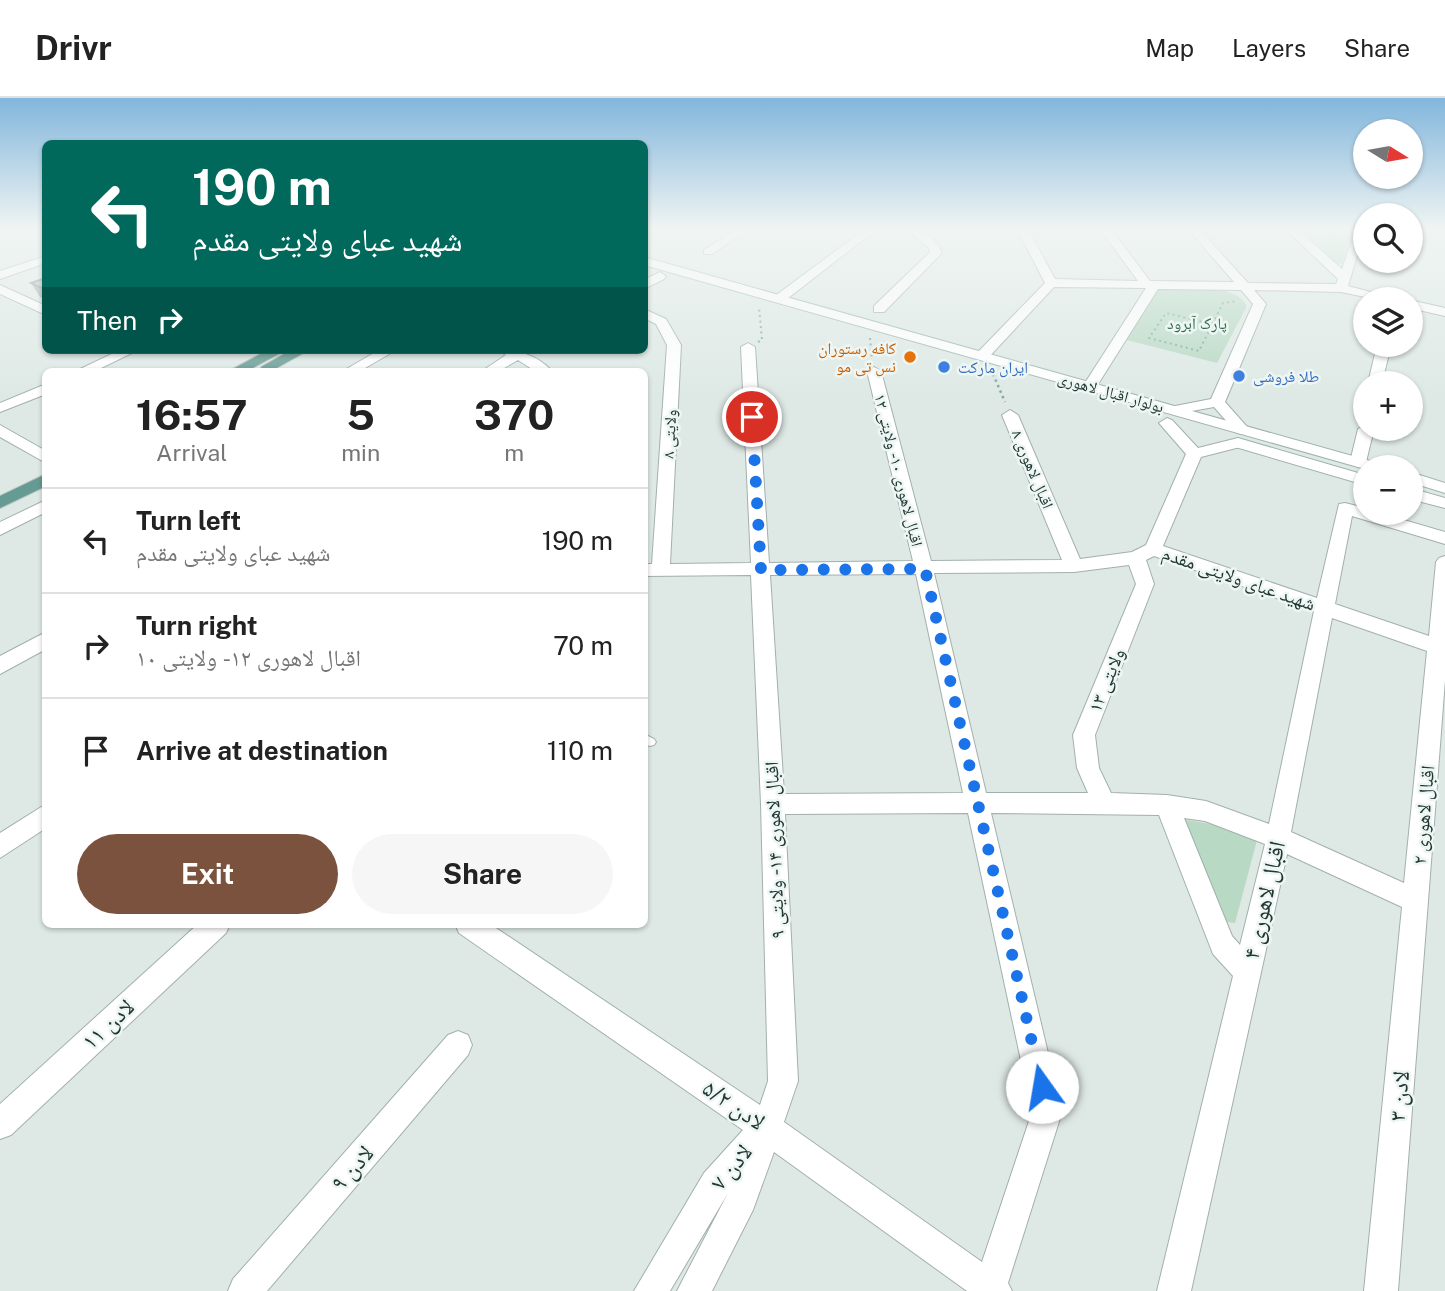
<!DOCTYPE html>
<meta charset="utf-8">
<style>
:root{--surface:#fff;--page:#f6f6f6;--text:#222;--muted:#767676;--line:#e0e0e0;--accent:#7b523d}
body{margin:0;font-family:"Public Sans","Noto Naskh Arabic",sans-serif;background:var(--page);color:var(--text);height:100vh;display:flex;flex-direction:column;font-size:26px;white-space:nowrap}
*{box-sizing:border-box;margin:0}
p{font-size:23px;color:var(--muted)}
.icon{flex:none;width:38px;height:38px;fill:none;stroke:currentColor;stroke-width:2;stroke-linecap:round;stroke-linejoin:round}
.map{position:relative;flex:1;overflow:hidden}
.details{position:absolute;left:42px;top:270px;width:606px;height:560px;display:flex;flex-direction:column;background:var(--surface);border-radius:10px;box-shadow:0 2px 5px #0004}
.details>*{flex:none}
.top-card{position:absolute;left:42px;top:42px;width:606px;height:214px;border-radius:10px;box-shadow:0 2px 5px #0004;background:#00695c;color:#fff;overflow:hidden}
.needle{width:46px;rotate:101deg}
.tools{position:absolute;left:1353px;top:21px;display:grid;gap:14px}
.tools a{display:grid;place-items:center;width:70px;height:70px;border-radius:50%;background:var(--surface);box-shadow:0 2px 5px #0004;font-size:35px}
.pin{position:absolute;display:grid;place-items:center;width:60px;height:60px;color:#fff;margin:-30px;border:4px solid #fff;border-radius:50%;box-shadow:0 2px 7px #0007}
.me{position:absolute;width:77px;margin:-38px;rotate:347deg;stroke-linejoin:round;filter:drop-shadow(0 0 5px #0008)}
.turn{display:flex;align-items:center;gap:24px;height:147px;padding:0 35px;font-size:32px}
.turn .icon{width:91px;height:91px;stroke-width:2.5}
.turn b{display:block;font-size:49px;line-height:60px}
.then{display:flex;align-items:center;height:66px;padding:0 35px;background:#0003;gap:14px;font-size:26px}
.eta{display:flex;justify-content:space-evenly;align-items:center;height:119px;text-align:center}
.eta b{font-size:42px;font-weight:700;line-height:49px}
.cta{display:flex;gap:14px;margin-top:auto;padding:14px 35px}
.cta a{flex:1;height:80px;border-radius:42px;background:var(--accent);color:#fff;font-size:28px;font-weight:700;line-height:80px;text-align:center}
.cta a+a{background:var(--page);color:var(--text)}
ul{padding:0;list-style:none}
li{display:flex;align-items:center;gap:21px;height:105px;padding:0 35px;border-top:2px solid var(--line)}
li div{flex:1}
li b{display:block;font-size:26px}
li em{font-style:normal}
header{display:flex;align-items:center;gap:42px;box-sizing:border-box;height:98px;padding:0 35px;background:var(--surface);border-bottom:2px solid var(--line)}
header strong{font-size:33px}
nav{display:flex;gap:38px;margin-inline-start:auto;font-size:24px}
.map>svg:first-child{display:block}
.green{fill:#b8d9c4}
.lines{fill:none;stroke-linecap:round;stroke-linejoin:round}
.service-casing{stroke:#a2b0ac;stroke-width:2}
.minor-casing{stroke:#a2b0ac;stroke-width:2}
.secondary-casing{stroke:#9fb4ae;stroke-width:2}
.primary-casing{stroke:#bcc3c2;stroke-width:2}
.path-far1{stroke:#81aaa1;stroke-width:2;stroke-dasharray:2 3.5;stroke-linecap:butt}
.path{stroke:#81aaa1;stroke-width:2.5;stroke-dasharray:2.5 3.5;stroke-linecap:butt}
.service{fill:#fff;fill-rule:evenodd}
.minor{fill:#fff;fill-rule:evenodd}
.secondary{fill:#fff;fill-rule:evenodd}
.primary{fill:#669b93;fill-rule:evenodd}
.wall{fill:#9ba8a3}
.building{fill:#b4c3be;stroke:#7e8885;stroke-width:2}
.route{stroke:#1a73e8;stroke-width:12;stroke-dasharray:0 21.6}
.food-dot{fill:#e8710a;stroke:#eef6f3;stroke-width:2.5}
.shop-dot{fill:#3f7fe0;stroke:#eef6f3;stroke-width:2.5}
.labels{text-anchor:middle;stroke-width:5;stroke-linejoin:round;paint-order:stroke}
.far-park-label{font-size:16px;fill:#2e6b4c;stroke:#eef6f3}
.far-food-label{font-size:16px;fill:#c56008;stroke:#eef6f3;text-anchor:end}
.far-shop-label{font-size:16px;fill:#366cbe;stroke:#eef6f3;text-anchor:start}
.far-street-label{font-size:16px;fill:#213734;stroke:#eef6f3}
.street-label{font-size:19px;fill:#213734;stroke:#eef6f3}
.near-street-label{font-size:23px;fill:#213734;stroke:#eef6f3}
</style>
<header>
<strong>Drivr</strong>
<nav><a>Map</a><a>Layers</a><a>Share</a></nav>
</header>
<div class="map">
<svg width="1445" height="1193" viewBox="0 0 1445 1193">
<rect width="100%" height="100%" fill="#dee9e5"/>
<path class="green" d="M1295,131H1355L1342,166L1334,165Z
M1158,190C1183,191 1235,184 1247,208L1217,265L1127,242Z
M1181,721L1211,726L1257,742L1235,825L1219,823Z"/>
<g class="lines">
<defs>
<path id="service" d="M644,636L654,641L656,644L654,647L650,648L644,646Z"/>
<path id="minor" d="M0,131H15L0,138Z
M737,131H750L712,156H704V152Z
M865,131H877L783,204H775V198Z
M906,131C922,131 936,139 942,155L884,214H874V208L930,154L928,149Z
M1017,131H1028L1055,181L1138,183L1100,131H1111L1150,183L1234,184L1188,131H1199L1248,185L1336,186L1338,181L1285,131H1297L1342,171L1356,131H1365L1348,188L1397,201H1375L1341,194L1254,192L1266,206L1225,304L1249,331L1241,336L1236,334L1214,309L1175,316L1168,312L1170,309L1211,301L1253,206L1241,192L1158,191L1095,291H1085L1083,288L1146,190L1054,189L987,261H977V255L1045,185Z
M46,158V165L0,181V173Z
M660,174L666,178L664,181L644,191V182Z
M0,187L46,208V217L0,196Z
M1410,202L1445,210V218L1410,210Z
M644,211L666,221L681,247L670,466L751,465L741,249L748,245L755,249L769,465L913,463L867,273L874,269L881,273L931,463L1062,462L1002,317L1010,312L1018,317L1080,461L1132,454L1146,447L1186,356L1159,325L1167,320L1172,322L1198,350L1238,340L1246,345L1244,348L1201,359L1163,448L1317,500L1339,406L1345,405L1365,410V415H1380L1445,434V446L1352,418L1335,506L1429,538L1436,464L1439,460L1445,458V582L1398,1193H1364L1402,809L1287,756L1191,1193H1157L1233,878L1213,856L1159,717L991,715L1062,1014L1008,1185L1012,1193H967L774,1054L753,1112L712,1193H677L728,1095L670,1193H634L704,1075L743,1032L459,835L455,826H490L760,1007L768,983L761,706L751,477L644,478V466H652L667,247L656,226L644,220ZM1154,458L1314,513L1269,726L1206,703L1167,697L1111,695L1099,670L1095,637L1154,486L1146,462ZM1129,467L1136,486L1073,637L1077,670L1088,695H986L934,475L1074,474ZM916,476L963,695L784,696L770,477ZM1332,520L1427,553L1404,785L1291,734ZM968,715L1032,1014L982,1164L784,1024L798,983L785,716ZM1184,720L1205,723L1265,746L1240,847L1232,838Z
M1377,247H1391L1382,285H1368Z
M120,252H138L95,273H76Z
M379,252H396L360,273H343Z
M497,252C519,252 537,257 552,273H535L518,262L499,273H482L506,257Z
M46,286V296L0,314V305Z
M0,327L46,353V365L0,339Z
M1365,327V331H1374L1366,364L1358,369L1350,364L1358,331Z
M46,402V414L0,437V424Z
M46,534V551L0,576V558Z
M46,706V730L0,760V735Z
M198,826H230L226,835L11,1037L0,1041V1006Z
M458,933L468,937L472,947L468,957L267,1193H228L233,1181L448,937Z"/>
<path id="secondary" d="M644,159L1381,366L1383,369L1365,371L644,167Z
M1238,340L1365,377V387L1232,348L1230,345Z
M1410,374L1445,385V395L1410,384Z
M1410,390L1445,400V410L1410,401Z"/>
<path id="primary" d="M268,252H286L247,273H229Z
M291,252H309L273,272H263L261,269Z
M46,376V388L0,410V398Z"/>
</defs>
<use href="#service" class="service-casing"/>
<use href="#minor" class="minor-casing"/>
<use href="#secondary" class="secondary-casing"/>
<use href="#primary" class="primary-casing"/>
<path class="path-far1" d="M1318,136L1343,146
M1330,140L1338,136V131
M1212,226L1166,215L1149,240L1199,253L1223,205L1237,203
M870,240L872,261
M758,244L762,242L759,209"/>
<path class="path" d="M993,276L1005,304"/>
<use href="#service" class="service"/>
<use href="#minor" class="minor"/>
<use href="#secondary" class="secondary"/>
<use href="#primary" class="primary"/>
</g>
<path class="wall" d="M46,180V202L40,199L31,185Z"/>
<path class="building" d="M46,180V192L31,185Z"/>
<linearGradient id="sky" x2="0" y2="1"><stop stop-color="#82b6dc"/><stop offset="0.44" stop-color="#f0f5f3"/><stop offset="1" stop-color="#f0f5f3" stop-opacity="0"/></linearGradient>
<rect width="1445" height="298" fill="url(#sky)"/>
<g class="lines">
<path class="route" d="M752,319L761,472L925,471L1042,989"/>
</g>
<circle class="food-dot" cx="910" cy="259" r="7"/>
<g class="shop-dot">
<circle cx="944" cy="269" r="7"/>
<circle cx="1239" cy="278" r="7"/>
</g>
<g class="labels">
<g class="far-park-label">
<text x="1197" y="231">پارک آبرود</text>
</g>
<g class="far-food-label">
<text x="896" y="256">كافه رستوران<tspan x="896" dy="18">نس تى مو</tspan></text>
</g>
<g class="far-shop-label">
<text x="958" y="275">ایران مارکت</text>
<text x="1253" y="284">طلا فروشی</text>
</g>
<g class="far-street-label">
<text transform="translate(1111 294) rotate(16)" y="6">بولوار اقبال لاهوری</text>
<text transform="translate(669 336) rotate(-87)" y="6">ولایتی ۸</text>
<text transform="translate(1033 371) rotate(67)" y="6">اقبال لاهوری ۸</text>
<text transform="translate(899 372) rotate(76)" y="6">اقبال لاهوری ۱۰ - ولایتی ۱۲</text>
</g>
<g class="street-label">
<text transform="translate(1239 480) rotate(19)" y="7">شهید عبای ولایتی مقدم</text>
<text transform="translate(1106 582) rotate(-68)" y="7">ولایتی ۱۳</text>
<text transform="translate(1423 717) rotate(-85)" y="7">اقبال لاهوری ۲</text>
<text transform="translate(774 752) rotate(-92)" y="7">اقبال لاهوری ۱۴ - ولایتی ۹</text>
</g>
<g class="near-street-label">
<text transform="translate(1264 802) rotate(-77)" y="8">اقبال لاهوری ۴</text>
<text transform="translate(108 926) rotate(-43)" y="8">لادن ۱۱</text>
<text transform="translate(1399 998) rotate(-85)" y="8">لادن ۳</text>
<text transform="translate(734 1007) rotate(34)" y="8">لادن ۵/۲</text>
<text transform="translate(731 1069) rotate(-51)" y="8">لادن ۷</text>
<text transform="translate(352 1070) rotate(-49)" y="8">لادن ۹</text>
</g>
</g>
</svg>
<div class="tools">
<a><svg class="needle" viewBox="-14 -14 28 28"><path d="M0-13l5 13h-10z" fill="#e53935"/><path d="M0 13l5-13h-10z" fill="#767676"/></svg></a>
<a><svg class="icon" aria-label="search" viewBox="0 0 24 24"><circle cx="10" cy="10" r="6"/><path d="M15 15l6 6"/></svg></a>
<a><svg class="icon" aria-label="layers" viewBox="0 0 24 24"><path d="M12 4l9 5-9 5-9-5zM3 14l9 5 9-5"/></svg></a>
<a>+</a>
<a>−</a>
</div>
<div class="pin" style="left:752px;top:319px;background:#d93025"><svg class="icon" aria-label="arrive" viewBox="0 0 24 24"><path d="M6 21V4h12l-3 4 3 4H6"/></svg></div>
<svg class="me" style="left:1042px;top:989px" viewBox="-20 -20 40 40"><circle r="19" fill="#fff"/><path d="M0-13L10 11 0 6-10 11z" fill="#1a73e8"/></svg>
<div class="top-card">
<div class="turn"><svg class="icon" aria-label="left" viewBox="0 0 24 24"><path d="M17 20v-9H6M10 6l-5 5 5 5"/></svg><div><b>190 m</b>شهید عبای ولایتی مقدم</div></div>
<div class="then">Then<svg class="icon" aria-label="right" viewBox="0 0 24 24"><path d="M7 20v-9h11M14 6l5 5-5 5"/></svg></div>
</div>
<section class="details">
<div class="eta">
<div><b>16:57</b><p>Arrival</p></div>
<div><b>5</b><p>min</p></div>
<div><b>370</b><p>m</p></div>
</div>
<ul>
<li><svg class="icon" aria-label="left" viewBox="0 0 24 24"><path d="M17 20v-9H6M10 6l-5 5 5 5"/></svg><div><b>Turn left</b><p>شهید عبای ولایتی مقدم</p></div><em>190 m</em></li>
<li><svg class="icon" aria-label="right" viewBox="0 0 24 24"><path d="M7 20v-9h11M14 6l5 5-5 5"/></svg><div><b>Turn right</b><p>اقبال لاهوری ۱۲ - ولایتی ۱۰</p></div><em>70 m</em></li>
<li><svg class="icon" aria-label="arrive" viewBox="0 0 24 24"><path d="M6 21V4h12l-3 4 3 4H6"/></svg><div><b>Arrive at destination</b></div><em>110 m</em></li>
</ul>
<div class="cta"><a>Exit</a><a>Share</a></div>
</section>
</div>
